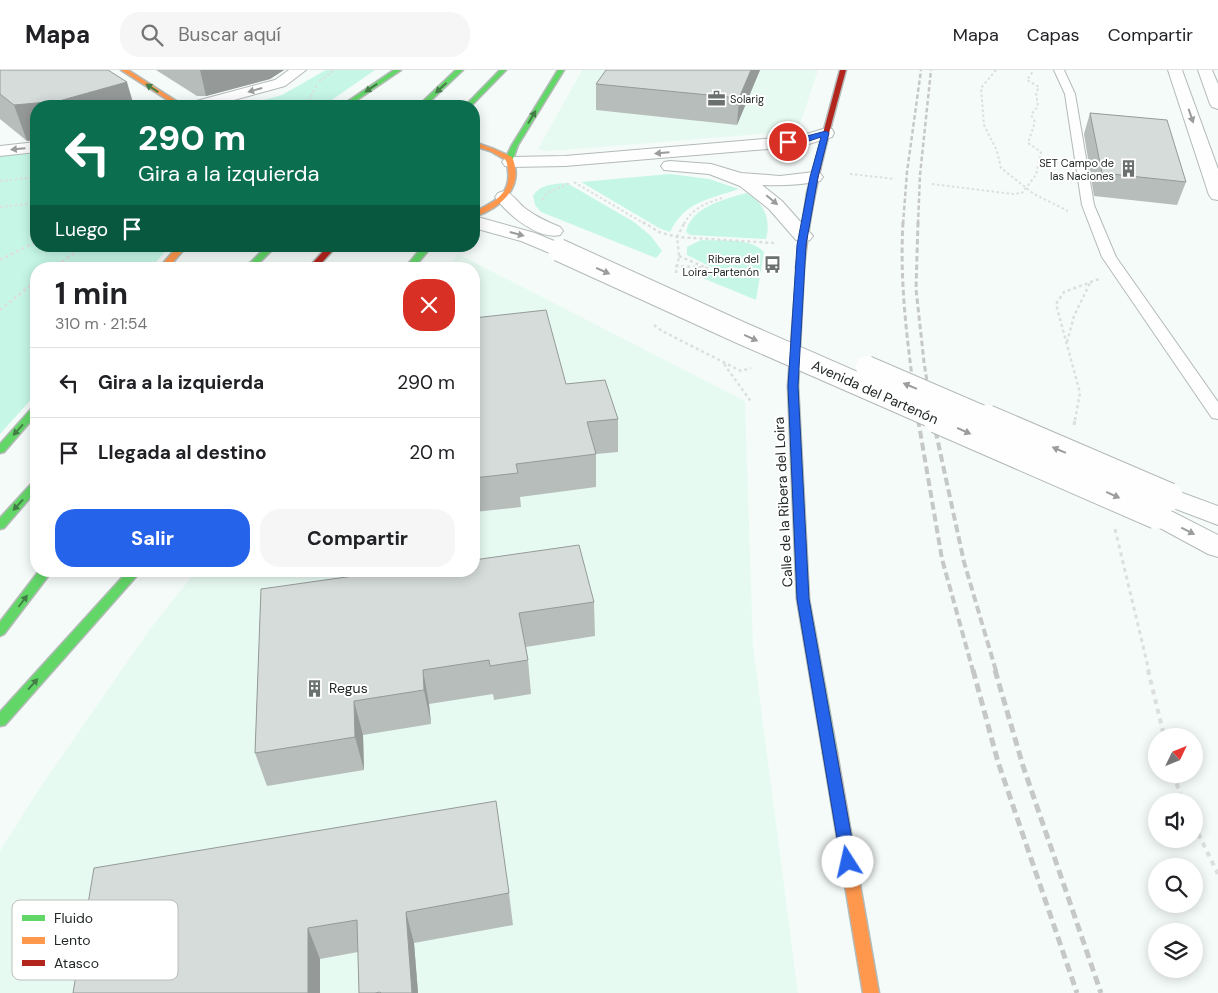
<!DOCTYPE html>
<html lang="es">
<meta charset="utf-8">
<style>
:root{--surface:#fff;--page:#f6f6f6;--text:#202124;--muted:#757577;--line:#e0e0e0;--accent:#2563eb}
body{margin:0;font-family:"DM Sans",sans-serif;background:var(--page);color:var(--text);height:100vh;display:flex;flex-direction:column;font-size:19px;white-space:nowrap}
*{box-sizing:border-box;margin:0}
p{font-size:16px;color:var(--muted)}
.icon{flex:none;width:28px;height:28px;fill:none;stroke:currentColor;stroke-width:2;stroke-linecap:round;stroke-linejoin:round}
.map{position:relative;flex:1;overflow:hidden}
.panel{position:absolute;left:30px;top:192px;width:450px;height:315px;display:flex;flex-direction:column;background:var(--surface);border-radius:20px;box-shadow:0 2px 12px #0003}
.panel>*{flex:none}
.top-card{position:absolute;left:30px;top:30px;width:450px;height:152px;border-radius:20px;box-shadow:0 2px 12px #0003;background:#0b6e4f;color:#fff;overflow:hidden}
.needle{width:32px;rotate:47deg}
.fabs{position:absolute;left:1148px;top:658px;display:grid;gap:10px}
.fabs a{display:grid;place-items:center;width:55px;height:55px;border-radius:50%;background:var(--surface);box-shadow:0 2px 12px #0003;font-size:25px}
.pin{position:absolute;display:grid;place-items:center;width:42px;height:42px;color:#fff;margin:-21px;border:2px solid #fff;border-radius:50%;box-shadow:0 1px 5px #0007}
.me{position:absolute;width:55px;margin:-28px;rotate:350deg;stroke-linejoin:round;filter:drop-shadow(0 0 4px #0008)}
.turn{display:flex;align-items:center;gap:18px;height:105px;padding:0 25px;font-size:22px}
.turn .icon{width:65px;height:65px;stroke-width:2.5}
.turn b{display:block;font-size:35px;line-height:42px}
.then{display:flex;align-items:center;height:48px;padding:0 25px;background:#0003;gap:10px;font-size:19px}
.round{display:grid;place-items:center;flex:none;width:52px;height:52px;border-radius:20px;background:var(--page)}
.summary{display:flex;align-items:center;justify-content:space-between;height:85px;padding:0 25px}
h1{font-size:30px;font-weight:700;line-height:38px}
.action{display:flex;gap:10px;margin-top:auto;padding:10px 25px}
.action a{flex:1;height:58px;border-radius:20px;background:var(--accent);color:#fff;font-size:20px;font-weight:700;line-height:58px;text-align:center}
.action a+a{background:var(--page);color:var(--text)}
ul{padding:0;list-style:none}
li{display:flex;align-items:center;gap:15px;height:70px;padding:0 25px;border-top:1px solid var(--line)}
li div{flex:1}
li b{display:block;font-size:19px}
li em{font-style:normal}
header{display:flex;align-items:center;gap:30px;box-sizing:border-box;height:70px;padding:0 25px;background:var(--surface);border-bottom:1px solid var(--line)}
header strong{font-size:24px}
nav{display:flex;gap:28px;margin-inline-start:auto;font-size:18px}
.search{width:350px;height:45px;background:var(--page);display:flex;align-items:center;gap:12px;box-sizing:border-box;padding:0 18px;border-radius:20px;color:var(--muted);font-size:19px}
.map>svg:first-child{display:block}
.built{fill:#e7faf2}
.green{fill:#c6f7e6}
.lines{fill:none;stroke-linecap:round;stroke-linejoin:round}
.lane-casing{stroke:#b3bab7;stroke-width:2}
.street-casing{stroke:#b3bab7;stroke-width:2}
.fast-casing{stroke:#b3bab7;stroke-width:3}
.slow-casing{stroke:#b3bab7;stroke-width:3}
.jam-casing{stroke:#b3bab7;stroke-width:3}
.path-far3{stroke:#dcdfde;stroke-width:2;stroke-dasharray:2.5 2.5;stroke-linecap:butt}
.path-far2{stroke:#dcdfde;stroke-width:2.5;stroke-dasharray:3 3;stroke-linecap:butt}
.path-far1{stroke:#dcdfde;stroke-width:3;stroke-dasharray:4 4;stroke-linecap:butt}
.path{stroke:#dcdfde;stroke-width:4;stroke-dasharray:5 5;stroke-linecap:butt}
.lane{fill:#fefefe;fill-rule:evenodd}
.street{fill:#fefefe;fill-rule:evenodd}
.fast{fill:#63d668;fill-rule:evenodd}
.slow{fill:#ff974d;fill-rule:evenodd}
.jam{fill:#b3261e;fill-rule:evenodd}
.rail-far3{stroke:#c6c8c8;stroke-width:2.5;stroke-dasharray:4.5 2.5;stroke-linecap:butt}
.rail-far2{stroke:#c6c8c8;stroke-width:3;stroke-dasharray:5.5 3;stroke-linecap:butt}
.rail-far1{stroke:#c6c8c8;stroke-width:4;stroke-dasharray:8 4;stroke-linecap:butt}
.rail{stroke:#c6c8c8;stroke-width:5;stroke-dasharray:9 5;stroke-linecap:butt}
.street-bridge-far1-casing{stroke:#b3bab7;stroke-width:24;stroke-linecap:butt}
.street-bridge-casing{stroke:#b3bab7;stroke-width:30;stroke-linecap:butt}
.path-bridge{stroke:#dcdfde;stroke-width:2.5;stroke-dasharray:3 3;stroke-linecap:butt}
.street-bridge-far1{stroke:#fefefe;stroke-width:22}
.street-bridge{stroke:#fefefe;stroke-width:28}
.wall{fill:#b7bdbb}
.shaded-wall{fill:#959a99}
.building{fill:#d5dcda;stroke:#959a99}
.oneway{fill:#427e46}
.oneway2{fill:#9a9d9c}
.route{fill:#2563eb;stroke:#184099}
.labels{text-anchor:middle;stroke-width:4;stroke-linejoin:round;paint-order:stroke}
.far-poi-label{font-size:11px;fill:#202724;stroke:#fff;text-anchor:end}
.street-label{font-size:14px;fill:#202724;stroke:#fff}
.poi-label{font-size:14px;fill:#202724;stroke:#fff;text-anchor:start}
.key{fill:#fff;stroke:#bcbebd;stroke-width:1}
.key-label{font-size:14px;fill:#202724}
</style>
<header>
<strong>Mapa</strong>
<div class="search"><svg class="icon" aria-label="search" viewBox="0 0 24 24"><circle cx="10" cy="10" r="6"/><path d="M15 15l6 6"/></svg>Buscar aquí</div>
<nav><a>Mapa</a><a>Capas</a><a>Compartir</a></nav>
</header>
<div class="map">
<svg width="1218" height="923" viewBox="0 0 1218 923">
<rect width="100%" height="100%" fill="#f5fbf9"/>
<path class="built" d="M582,0H818L798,61L564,80L546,81L538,79Z
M458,184L745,331L753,576L798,923H0V781L37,722L150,559L196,501H474V199H445Z"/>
<path class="green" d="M326,0H375L323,36H242L282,25Z
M36,83V176H170L150,199H36V324L0,364V86Z
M670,104L709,109L739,119C710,129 685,131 670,162L659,158L581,112Z
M567,113L634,152L651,166L662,181L656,188L541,142L535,135L533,126C540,114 554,114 567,113Z
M746,123C765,133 771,150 766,169L690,165L686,162C691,137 725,129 746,123Z
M701,170C720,171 751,167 764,182L756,230L688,202L693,199L713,200L715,199L687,185V177Z"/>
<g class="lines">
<defs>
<path id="lane" d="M1054,0H1064L1075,24L1094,135L1116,187L1218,332V349L1212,348L1102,187L1082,135L1065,24Z"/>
<path id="street" d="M289,0H306L285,16L212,36H187L189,33L275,10Z
M1168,0H1182L1218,99V130L1212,129L1209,125Z
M1198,0H1212L1218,14V39L1212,37L1210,34Z
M826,58L832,59L834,63L832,67L802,76L565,96L511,97L505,96L502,92L505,88L511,87L565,86L800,66Z
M36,72V82L0,86V76Z
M670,91L711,94L741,103L780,106L814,102L820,103L823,107L820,111C801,115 781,116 762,115L782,131L813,166L810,170L803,172L796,170L769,139L740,116L709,104L664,100L661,96L664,92Z
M504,121C514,124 518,133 526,139C537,147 548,152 560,157L563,161L560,165C538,170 507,144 495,127L498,123Z
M474,146L535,163L566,176L569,180L566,184L559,186L552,184L521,171L474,158Z
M1169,418L1218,436V455L1160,433L1156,427L1160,421Z
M1157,436L1167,439L1218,465V487L1208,484L1147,451L1143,445L1147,439Z"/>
<path id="fast" d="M394,0H401L348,36H341Z
M456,0H463L425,36H418Z
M500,0H506L471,36H465Z
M558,0H564L518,75L513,89L506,91L505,89L512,75Z
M267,176H276L253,199H244Z
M423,176H432L413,199H404Z
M797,196H803L804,198L798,316L809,529L837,683L835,687L830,689L825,687L823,683L797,529L788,316Z
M36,336V345L4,382L0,383V374L33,337Z
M36,412V421L4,458L0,459V448L32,413Z
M39,501H52L4,564L0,566V552Z
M128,501H141L5,655L0,656V642Z"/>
<path id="slow" d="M121,0H128L184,36H177Z
M474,72L494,79L512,87C525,117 501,138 474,147V142C499,130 515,121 506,90L490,81L474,76Z
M178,176H187L167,199H158Z
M830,677L835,679L837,683L879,923H863L823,683L825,679Z"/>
<path id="jam" d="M840,0H846C828,66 810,130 804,198L800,200L796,198L807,123Z
M328,176H337L316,199H307Z"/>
</defs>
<use href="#lane" class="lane-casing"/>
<use href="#street" class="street-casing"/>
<use href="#fast" class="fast-casing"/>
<use href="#slow" class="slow-casing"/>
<use href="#jam" class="jam-casing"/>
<path class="path-far3" d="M996,0L981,18L984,55L997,81L1001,98L1034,124L1068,141
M319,11L335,0
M307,36L317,14
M850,104L895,109
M0,111L36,107
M574,112L645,154
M932,114L1013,124L1022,123L1036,105L1041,82L1028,73L1035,52L1031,45L1038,36L1036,23L1039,17L1027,10L1034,0
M542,130L547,123L570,113
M0,137L36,133
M684,154C692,138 707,133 722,128"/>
<path class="path-far2" d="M643,152L659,162L677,167L774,173
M679,186L707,198L696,197
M0,190L36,172
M52,199L84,176
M676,203L679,186L677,167L685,152
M0,240L36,211
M654,255L662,261L741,301L751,298
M1067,272L1074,246L1090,213
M724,294L752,333
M1075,350L1080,323L1056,234L1064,222L1099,209"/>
<path class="path-far1" d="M1074,355L1075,349
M1115,459L1149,601"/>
<path class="path" d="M1148,600L1164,666
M1174,704L1182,731
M1194,755L1218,804"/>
<use href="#lane" class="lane"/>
<use href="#street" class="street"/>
<use href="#fast" class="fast"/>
<use href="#slow" class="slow"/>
<use href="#jam" class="jam"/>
<path class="rail-far3" d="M903,154L907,102L921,0
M918,154L920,105L931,0"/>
<path class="rail-far2" d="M903,152C899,218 909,285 918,350
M918,152L916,219L924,292L933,350"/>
<path class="rail-far1" d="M918,349L942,489L973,601
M933,349L964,492L996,601"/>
<path class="rail" d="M973,600L998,692L1077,923
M995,600L1023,696L1101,923"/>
<defs>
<path id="street-bridge-far1" d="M559,180L739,262L940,350
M867,297L990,350"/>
<path id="street-bridge" d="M937,349L1157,445
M987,349L1169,427"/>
</defs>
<use href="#street-bridge-far1" class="street-bridge-far1-casing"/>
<use href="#street-bridge" class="street-bridge-casing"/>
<path class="path-bridge" d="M675,196L696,197"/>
<use href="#street-bridge-far1" class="street-bridge-far1"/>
<use href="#street-bridge" class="street-bridge"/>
</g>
<path class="wall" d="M0,0H108L27,71L0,49Z
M156,0H284L270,9L206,26H197Z
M606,0H760L737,55L596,40V14Z
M1090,43L1186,112L1177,135L1094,126L1084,64Z
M474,248L566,314L618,349V382L596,384V417L520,427L521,437L474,442Z
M261,519L594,532L595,566L526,577L528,590L531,624L494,630L493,624L429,634L431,654L363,665L364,700L267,716L255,683Z
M94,798L509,823L513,855L414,873L418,923H359L358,882L320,889V923H73Z"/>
<path class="shaded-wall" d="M200,0H284L270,9L206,26Z
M751,0H760L737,55L739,28Z
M127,12L134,36H36V70L27,71L14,35Z
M423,600L429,634L431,654L424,620Z
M354,631L363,665L364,700L355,667Z
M406,842L414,873L418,923H412Z
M308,858L320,889V923H308Z"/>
<path class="building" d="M0,0H108L127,12L59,31L14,35L0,24Z
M606,0H751L739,28L596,14Z
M1090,43L1167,50L1186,112L1102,103Z
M546,240L566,314L605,310L618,349L587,352L596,384L516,394L518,403L474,408V248Z
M579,475L594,532L519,543L528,590L490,596L489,590L423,600L424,620L354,631L355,667L255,683L261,519L389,501H474V490Z
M496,731L509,823L406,842L412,923H381L380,922L375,923H359L357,850L308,858V923H73L94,798Z"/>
<defs><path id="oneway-solid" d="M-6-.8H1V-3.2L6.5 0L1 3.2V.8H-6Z" transform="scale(1.25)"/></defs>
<g class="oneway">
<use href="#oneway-solid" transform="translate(152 18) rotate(-147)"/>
<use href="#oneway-solid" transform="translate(371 18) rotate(146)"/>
<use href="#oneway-solid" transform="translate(441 18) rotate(137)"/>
<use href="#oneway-solid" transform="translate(532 47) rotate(-59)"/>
<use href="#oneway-solid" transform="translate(18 360) rotate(132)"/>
<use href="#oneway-solid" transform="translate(18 435) rotate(133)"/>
<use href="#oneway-solid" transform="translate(23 531) rotate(-53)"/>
<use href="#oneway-solid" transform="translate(33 614) rotate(-48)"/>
</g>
<g class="oneway2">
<use href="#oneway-solid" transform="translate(255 20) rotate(164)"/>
<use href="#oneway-solid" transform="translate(1191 46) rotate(71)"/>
<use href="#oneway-solid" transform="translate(18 79) rotate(175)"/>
<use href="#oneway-solid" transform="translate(662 83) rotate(175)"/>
<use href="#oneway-solid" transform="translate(772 130) rotate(40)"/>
<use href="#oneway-solid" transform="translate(517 164) rotate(15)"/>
<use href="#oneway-solid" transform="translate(603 201) rotate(24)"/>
<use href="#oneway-solid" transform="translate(751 268) rotate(24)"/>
<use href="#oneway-solid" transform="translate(910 316) rotate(-157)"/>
<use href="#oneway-solid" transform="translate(964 361) rotate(24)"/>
<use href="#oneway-solid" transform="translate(1059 380) rotate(-157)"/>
<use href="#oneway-solid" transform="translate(1113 425) rotate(24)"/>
<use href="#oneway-solid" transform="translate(1188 461) rotate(27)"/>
</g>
<path class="route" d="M826,61L829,63L818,107L806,175L798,316L809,529L856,792L854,796L848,798L843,796L841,792L797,529L788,316L797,175L810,107L821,67C811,70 794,78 784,72Z"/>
<defs>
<symbol id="office-bare" viewBox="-9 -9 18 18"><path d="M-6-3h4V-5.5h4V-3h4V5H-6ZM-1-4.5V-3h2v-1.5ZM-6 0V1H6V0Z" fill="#6b716f" stroke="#fff" stroke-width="2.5" paint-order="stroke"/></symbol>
<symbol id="building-bare" viewBox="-9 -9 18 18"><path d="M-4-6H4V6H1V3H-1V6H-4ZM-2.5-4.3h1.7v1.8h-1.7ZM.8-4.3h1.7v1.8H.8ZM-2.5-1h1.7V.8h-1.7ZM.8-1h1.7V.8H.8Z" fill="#6b716f" stroke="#fff" stroke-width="2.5" paint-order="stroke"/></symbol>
<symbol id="bus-bare" viewBox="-9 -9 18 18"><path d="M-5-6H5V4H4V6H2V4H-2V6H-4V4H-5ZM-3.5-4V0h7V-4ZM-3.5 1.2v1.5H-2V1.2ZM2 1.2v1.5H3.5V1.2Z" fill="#6b716f" stroke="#fff" stroke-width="2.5" paint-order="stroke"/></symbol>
</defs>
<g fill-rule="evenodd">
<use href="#office-bare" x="704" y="16" width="25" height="25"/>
<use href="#building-bare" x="1116" y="86" width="25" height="25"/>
<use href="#bus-bare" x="760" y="182" width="25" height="25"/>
<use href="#building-bare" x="302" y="606" width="25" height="25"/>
</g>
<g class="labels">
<g class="far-poi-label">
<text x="730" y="33" text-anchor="start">Solarig</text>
<text x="1114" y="97">SET Campo de<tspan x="1114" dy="13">las Naciones</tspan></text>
<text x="759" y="193">Ribera del<tspan x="759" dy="13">Loira-Partenón</tspan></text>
</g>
<g class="street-label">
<text transform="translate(875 322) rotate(24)" y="5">Avenida del Partenón</text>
<text transform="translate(783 432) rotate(-93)" y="5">Calle de la Ribera del Loira</text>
</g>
<g class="poi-label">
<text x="329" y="623">Regus</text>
</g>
</g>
<rect x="12" y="830" width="166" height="80" rx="8" class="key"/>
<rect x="22" y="845" width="23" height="6" fill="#63d668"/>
<rect x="22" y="867" width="23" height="7" fill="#ff974d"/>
<rect x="22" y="890" width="23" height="6" fill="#b3261e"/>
<g class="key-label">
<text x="54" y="853">Fluido</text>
<text x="54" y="875">Lento</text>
<text x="54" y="898">Atasco</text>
</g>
</svg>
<div class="fabs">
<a><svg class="needle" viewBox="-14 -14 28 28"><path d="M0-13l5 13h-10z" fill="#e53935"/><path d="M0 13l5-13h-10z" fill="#757577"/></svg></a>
<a><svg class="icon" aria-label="sound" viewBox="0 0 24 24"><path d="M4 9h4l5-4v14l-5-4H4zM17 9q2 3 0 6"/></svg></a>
<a><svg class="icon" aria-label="search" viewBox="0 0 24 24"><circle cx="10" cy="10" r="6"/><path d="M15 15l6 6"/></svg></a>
<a><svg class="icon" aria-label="layers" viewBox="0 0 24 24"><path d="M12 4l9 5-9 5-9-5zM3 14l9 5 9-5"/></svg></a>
</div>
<div class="pin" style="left:788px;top:72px;background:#d93025"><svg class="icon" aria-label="arrive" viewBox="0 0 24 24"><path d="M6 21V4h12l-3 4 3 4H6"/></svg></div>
<svg class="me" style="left:848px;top:792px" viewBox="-20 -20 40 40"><circle r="19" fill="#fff"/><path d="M0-13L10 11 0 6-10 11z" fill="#2563eb"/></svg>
<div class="top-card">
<div class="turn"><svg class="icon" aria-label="left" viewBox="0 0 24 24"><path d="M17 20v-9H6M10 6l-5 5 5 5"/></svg><div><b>290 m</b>Gira a la izquierda</div></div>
<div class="then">Luego<svg class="icon" aria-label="arrive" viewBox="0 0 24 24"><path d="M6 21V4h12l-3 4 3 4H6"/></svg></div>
</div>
<section class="panel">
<div class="summary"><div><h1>1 min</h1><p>310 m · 21:54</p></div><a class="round" style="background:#d93025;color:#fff"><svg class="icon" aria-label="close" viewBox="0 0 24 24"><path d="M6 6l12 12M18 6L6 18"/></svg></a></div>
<ul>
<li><svg class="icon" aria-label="left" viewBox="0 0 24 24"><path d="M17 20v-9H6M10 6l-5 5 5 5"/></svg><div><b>Gira a la izquierda</b></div><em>290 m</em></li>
<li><svg class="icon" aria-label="arrive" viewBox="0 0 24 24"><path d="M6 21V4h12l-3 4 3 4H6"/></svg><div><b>Llegada al destino</b></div><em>20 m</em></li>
</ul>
<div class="action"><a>Salir</a><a>Compartir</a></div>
</section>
</div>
